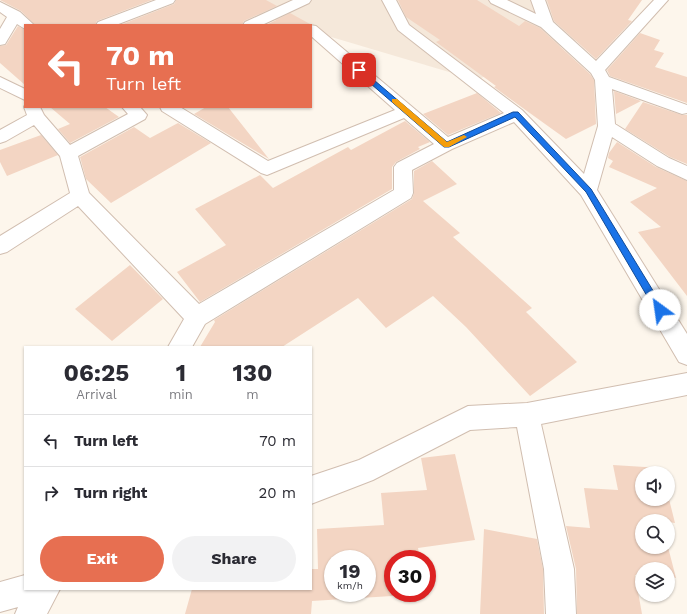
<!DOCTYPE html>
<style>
:root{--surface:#fff;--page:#f2f2f3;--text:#2b2b33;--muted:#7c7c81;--line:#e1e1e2;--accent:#e76f51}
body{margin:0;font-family:"Work Sans",sans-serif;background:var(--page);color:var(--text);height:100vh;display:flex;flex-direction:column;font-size:15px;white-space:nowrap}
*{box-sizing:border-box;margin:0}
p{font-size:13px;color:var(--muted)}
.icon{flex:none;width:22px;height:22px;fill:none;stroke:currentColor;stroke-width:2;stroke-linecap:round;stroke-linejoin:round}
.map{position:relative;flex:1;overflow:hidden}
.drawer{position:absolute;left:24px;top:346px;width:288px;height:244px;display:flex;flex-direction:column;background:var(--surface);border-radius:0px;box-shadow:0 1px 3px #0004}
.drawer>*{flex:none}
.guide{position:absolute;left:24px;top:24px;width:288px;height:84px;border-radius:0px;box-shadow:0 1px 3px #0004;background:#e76f51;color:#fff;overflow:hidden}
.controls{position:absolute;left:635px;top:466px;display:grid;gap:8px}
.controls a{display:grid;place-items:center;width:40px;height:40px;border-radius:50%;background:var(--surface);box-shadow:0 1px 3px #0004;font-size:20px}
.speed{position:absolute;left:324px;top:550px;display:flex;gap:8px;font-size:20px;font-weight:700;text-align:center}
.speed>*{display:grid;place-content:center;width:52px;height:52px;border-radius:50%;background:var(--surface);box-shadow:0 1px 3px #0004;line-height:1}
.speed small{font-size:10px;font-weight:400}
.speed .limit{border:6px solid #d22;background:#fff;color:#111}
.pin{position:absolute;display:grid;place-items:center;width:34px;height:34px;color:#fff;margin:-17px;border-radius:8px;box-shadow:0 2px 6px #0006}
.me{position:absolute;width:44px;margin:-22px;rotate:329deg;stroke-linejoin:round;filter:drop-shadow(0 0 3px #0008)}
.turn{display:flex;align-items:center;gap:14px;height:84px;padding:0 16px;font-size:18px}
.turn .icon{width:52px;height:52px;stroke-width:2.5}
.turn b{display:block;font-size:28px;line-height:34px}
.eta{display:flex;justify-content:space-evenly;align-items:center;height:68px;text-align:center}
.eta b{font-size:24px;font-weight:700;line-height:28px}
.primary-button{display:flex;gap:8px;margin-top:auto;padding:8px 16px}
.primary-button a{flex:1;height:46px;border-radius:24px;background:var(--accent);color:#fff;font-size:16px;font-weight:700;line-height:46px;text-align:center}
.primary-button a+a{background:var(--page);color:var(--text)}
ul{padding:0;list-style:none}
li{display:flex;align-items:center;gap:12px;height:52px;padding:0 16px;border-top:1px solid var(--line)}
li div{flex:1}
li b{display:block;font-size:15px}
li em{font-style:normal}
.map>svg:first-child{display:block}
.residential{fill:#f5e8da}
.building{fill:#f3d5c3;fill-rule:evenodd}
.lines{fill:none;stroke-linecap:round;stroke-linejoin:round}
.minor-casing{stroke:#d1beb0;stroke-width:2}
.minor{fill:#fff;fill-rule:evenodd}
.route{fill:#1a73e8;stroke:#114b97}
.slow{fill:#f59e0b}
</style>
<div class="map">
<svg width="687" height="614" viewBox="0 0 687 614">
<rect width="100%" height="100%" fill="#fdf6ec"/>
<path class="residential" d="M212,0H584L592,34L476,80L311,31V25H291Z"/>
<path class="building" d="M0,0H152L97,21L95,25H35L21,11Z
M176,0H266L277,6L244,21L242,25H120L174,4Z
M398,0H477L519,26L525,21L540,28L590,74L594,80L596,124L566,139L520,106L494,87L496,86L436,42L440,40L406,17Z
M547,0H642L628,20L632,21L596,59L554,21Z
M290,13L310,24L309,25H266Z
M18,26L25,30V85L0,63V46L6,45Z
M640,33L660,40L654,50L664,53L655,67L687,77V103L610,76L607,70Z
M614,91L641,101L616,114Z
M477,93L501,113L448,135L423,114Z
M643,102L682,115H687V164L670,157L625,129Z
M50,107H105L119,117L70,143L58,129L70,124Z
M206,107H228L269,159L194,114Z
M405,121L430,142L418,147L420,149L396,162L392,167V189L200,302L177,272L226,245L195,209L260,175L273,188L348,147L351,150Z
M178,123L211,143L111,203L86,179L80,157L134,127L150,138Z
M41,135L58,155L7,176L0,162V150Z
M617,142L656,167L687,181V296L638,232L661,227L630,202L657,188L609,167L613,161L608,158L609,153Z
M432,161L457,184L423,201L460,233L453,237L532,308L526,312L577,362L530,396L466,327L433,296L386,328L358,298L282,347H200L215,322L214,320L412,199L414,193V171Z
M130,265L163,299L112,341L75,309Z
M455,454L475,540L418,548L420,559H393V593L424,594L312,601L311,614H185L192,589H311V569H318L317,529L384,525L381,493L427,490L421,458ZM333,559H367V593H333Z
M613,465L661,468L663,473H642V499H668V495L675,523L668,522V521H642V547H668L676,578L668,577V569H642V575H635L642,614H577L576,569L566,526L590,528L584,488L618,490Z
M484,529L537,539L543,569L544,614H480Z"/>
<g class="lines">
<defs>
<path id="minor" d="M156,0H175L173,3L116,25H96L98,22Z
M293,0H311L309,3L262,25H243L245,22Z
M382,0H396L409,25L522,110L584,174L598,126L595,80L591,73L541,27L491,3L489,0H507L536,14L531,0H545L553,22L596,61L654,0H668L605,70L609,77L687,105V113L682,114L612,89L615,124L669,158L687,166V180L657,166L612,137L597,190L687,334V365L679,362L581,195L514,122L452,149L412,170L413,193L411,198L205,324L192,347H168L184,319L78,206L7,252L0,254V236L70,193L60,156L34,125L6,141L0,143V130L27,115L24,107L25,105V107H40L44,115L70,145L128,114L122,107H140L147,115L145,119L78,156L89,193L199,304L394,190V167L397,163L434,144L404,118L267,175L261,173L162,111L160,107H180L268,161L395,110L311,36V25H310L316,26L448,137L504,113L398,30Z
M0,2L20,12L34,25H25V29L17,24L5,44L0,45V29L7,17L0,12Z
M0,77L25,89V100L0,88Z
M687,373V395L541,424L574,569L576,614H546L544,569L517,427L470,430L373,480L311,504V476L359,460L468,406L527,403Z
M25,575V589H60L47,614H15L18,607L0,612V582Z"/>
</defs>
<use href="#minor" class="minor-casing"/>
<use href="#minor" class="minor"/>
</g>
<path class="route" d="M356,69H361L447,142L513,112H518L591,189L663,307L665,310L663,313H657L586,192L515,117L449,147H444L356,71Z"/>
<path class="slow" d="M392,99H397L447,142L464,135L467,137L449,147H444L392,102Z"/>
</svg>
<div class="controls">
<a><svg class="icon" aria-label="sound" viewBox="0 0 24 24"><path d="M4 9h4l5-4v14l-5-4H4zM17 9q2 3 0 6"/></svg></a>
<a><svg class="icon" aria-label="search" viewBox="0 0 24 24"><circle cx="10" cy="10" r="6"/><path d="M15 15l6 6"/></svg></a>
<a><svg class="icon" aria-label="layers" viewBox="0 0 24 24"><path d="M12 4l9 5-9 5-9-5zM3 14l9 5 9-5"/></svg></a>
</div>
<div class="speed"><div>19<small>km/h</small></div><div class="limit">30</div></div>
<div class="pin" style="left:359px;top:70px;background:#d93025"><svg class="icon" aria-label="arrive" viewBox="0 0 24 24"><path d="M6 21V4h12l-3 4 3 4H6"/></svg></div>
<svg class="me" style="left:660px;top:310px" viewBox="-20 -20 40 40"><circle r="19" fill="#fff"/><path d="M0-13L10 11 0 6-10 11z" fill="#1a73e8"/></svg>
<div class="guide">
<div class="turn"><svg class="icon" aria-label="left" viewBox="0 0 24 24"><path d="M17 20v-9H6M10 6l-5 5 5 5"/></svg><div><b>70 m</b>Turn left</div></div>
</div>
<section class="drawer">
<div class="eta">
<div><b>06:25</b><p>Arrival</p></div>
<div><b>1</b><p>min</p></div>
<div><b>130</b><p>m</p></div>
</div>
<ul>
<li><svg class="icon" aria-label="left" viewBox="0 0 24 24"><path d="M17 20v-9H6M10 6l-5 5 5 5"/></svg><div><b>Turn left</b></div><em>70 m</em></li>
<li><svg class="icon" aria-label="right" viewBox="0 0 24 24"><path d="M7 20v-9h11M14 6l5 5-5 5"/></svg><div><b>Turn right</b></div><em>20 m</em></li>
</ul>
<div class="primary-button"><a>Exit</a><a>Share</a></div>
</section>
</div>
